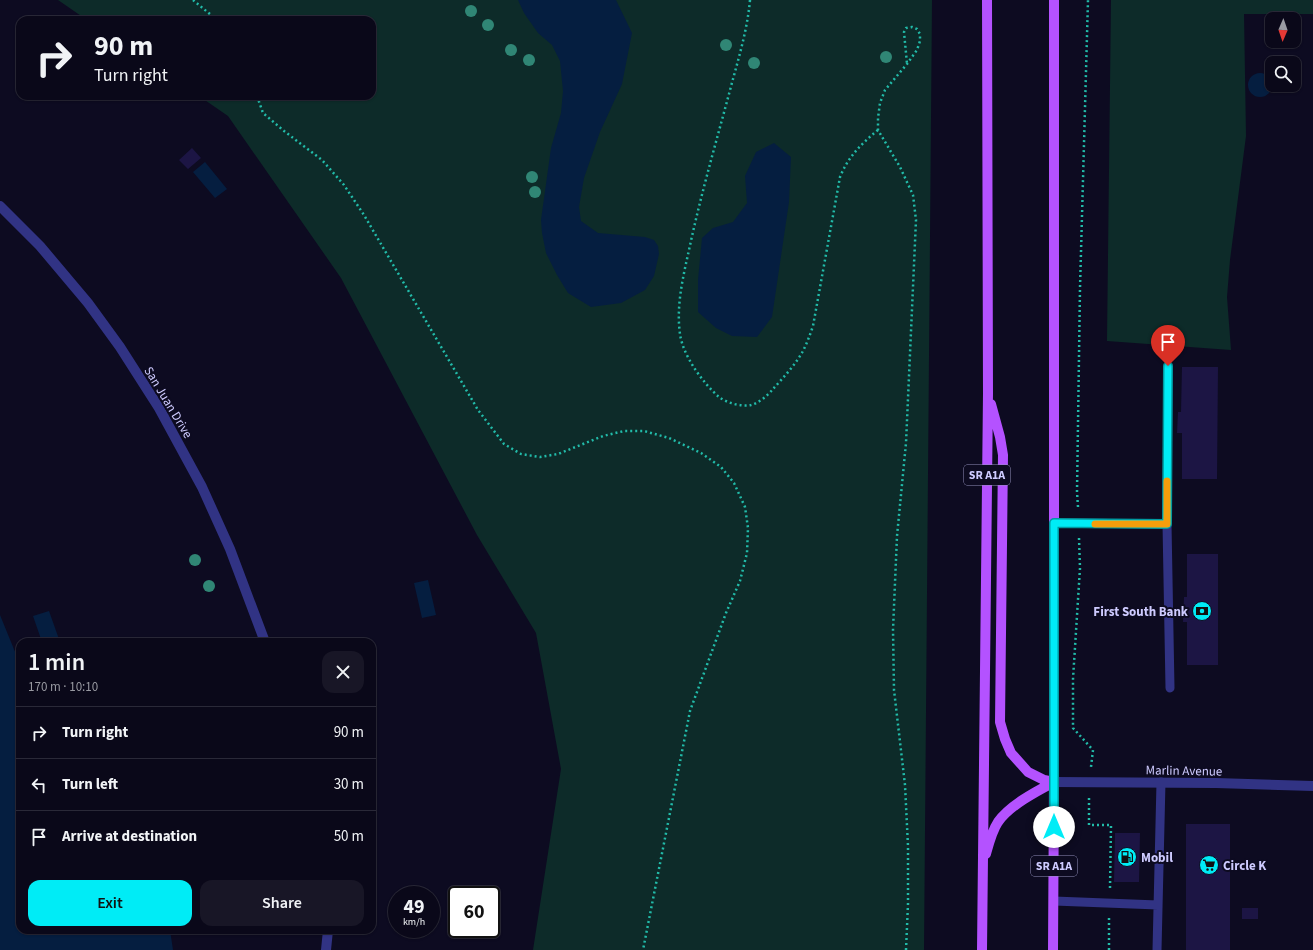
<!DOCTYPE html>
<meta charset="utf-8">
<style>
:root{--surface:#0a0819;--page:#181626;--text:#f1f3f6;--muted:#999aa2;--line:#2a2938;--accent:#00ecf6}
body{margin:0;font-family:"Source Sans 3",sans-serif;background:var(--page);color:var(--text);height:100vh;display:flex;flex-direction:column;font-size:15px;white-space:nowrap}
*{box-sizing:border-box;margin:0}
p{font-size:13px;color:var(--muted)}
.icon{flex:none;width:22px;height:22px;fill:none;stroke:currentColor;stroke-width:2;stroke-linecap:round;stroke-linejoin:round}
.map{position:relative;flex:1;overflow:hidden}
.drawer{position:absolute;left:16px;top:638px;width:360px;height:296px;display:flex;flex-direction:column;background:var(--surface);border-radius:12px;box-shadow:0 1px 3px #0004,0 0 0 1px var(--line)}
.drawer>*{flex:none}
.banner{position:absolute;left:16px;top:16px;width:360px;height:84px;border-radius:12px;box-shadow:0 1px 3px #0004,0 0 0 1px var(--line);background:#0a0819;color:var(--text);overflow:hidden}
.needle{width:26px;rotate:182deg}
.controls{position:absolute;left:1265px;top:12px;display:grid;gap:8px}
.controls a{display:grid;place-items:center;width:36px;height:36px;border-radius:8px;background:var(--surface);box-shadow:0 1px 3px #0004,0 0 0 1px var(--line);font-size:20px}
.speed{position:absolute;left:388px;top:886px;display:flex;gap:8px;font-size:20px;font-weight:700;text-align:center}
.speed>*{display:grid;place-content:center;width:52px;height:52px;border-radius:50%;background:var(--surface);box-shadow:0 1px 3px #0004,0 0 0 1px var(--line);line-height:1}
.speed small{font-size:10px;font-weight:400}
.speed .limit{border:2px solid #111;border-radius:6px;background:#fff;color:#111}
.pin{position:absolute;display:grid;place-items:center;width:34px;height:34px;color:#fff;margin:-41px -17px;border-radius:50% 50% 50% 0;rotate:-45deg;box-shadow:0 0 4px #0007}
.pin .icon{rotate:45deg}
.me{position:absolute;width:44px;margin:-22px;rotate:0deg;stroke-linejoin:round;filter:drop-shadow(0 0 3px #0008)}
.turn{display:flex;align-items:center;gap:14px;height:84px;padding:0 12px;font-size:18px}
.turn .icon{width:52px;height:52px;stroke-width:2.5}
.turn b{display:block;font-size:28px;line-height:34px}
.round{display:grid;place-items:center;flex:none;width:42px;height:42px;border-radius:12px;background:var(--page)}
.headline{display:flex;align-items:center;justify-content:space-between;height:68px;padding:0 12px}
h1{font-size:24px;font-weight:600;line-height:30px}
.primary-button{display:flex;gap:8px;margin-top:auto;padding:8px 12px}
.primary-button a{flex:1;height:46px;border-radius:12px;background:var(--accent);color:#111;font-size:16px;font-weight:600;line-height:46px;text-align:center}
.primary-button a+a{background:var(--page);color:var(--text)}
ul{padding:0;list-style:none}
li{display:flex;align-items:center;gap:12px;height:52px;padding:0 12px;border-top:1px solid var(--line)}
li div{flex:1}
li b{display:block;font-size:15px}
li em{font-style:normal}
.map>svg:first-child{display:block}
.green{fill:#0d2b29}
.water{fill:#051e40}
.building{fill:#1c1544}
.lines{fill:none;stroke-linecap:round;stroke-linejoin:round}
.path{stroke:#22bba9;stroke-width:2.5;stroke-dasharray:2 3;stroke-linecap:butt}
.lane{stroke:#313384;stroke-width:9}
.street{stroke:#313384;stroke-width:10}
.primary{stroke:#b452ff;stroke-width:10}
.tree{fill:#308675}
.route-casing{stroke:#0099a0;stroke-width:10}
.route{stroke:#00ecf6;stroke-width:7}
.slow{stroke:#f59e0b;stroke-width:7}
.labels{text-anchor:middle;stroke-width:4;stroke-linejoin:round;paint-order:stroke}
.shield{fill:#0d0b21;stroke:#9491bc;stroke-width:1}
.shield-label{font-size:12px;font-weight:bold;fill:#cecbff}
.street-label{font-size:13px;fill:#cecbff;stroke:#0d0b21}
.poi-label{font-size:13px;font-weight:bold;fill:#cecbff;stroke:#0d0b21;text-anchor:start}
</style>
<div class="map">
<svg width="1313" height="950" viewBox="0 0 1313 950">
<rect width="100%" height="100%" fill="#0d0b21"/>
<path class="green" d="M58,0H932L924,950H533L561,769L536,633L477,535L341,278L228,116L199,96H372V20H87Z
M1111,0H1313V14H1244L1246,136L1230,260L1227,297L1231,350L1107,341Z"/>
<path class="water" d="M518,0H616L632,33L622,84L600,132L584,178L579,207L581,221L598,233L645,237L654,240L658,246L659,254L654,276L645,290L621,303L591,307L568,293L557,275L546,253L542,233L541,220L551,148L561,113L563,91L560,61L552,45L538,33L524,13Z
M1248 85a12 12 0 1 1 24 0a12 12 0 1 1-24 0Z
M774,143L791,157L789,202L772,317L757,337L732,336L716,328L698,312V280L702,238L713,228L733,222L747,203L745,176L756,152Z
M205,162L227,189L215,198L193,172Z
M428,580L436,615L422,618L414,583Z
M49,611L60,642H42L33,616Z
M0,615L20,664V930H170L173,950H0Z"/>
<path class="building" d="M192,148L201,158L188,169L179,160Z
M1182,367H1218L1217,479H1182V433H1177L1178,412H1181Z
M1187,554H1218V665H1187V622H1183L1184,597H1187Z
M1186,824H1230V950H1186Z
M1115,833H1140L1139,882H1114Z
M1242,908H1258V919H1242Z"/>
<g class="lines">
<path class="path" d="M193,0L217,20
M750,0C747,33 737,63 729,94C715,146 700,198 689,250C683,277 676,306 680,334C683,356 703,383 719,397C727,403 741,407 751,405C759,403 768,395 773,389C783,378 796,364 803,351C807,343 810,335 813,326L840,177C848,157 862,143 878,130
M257,96L263,113L284,131L322,160L344,185L364,215L478,410L504,444L521,454L540,457L558,454L603,436L624,431H644L669,438L701,453L721,467L734,483L745,507L748,528L747,553L740,581L726,613L690,711L643,950
M1078,507L1077,492L1080,288L1088,0
M1079,538L1080,568L1073,679V728L1093,750L1091,767
M1089,798V825H1111L1110,888
M906,950L908,904V846L905,785L894,690L893,630L897,536L906,443L916,220L913,195L900,167L878,130V118L880,103L885,90L907,64L917,50L920,41V34L917,29L912,27L906,28L904,32L907,64
M1109,950V917"/>
<path class="lane" d="M1054,523L1167,524L1168,366
M1167,524L1170,688
M1054,901L1158,905
M1157,950L1161,782"/>
<path class="street" d="M0,206L40,246L88,303L120,347L159,408L202,487L230,549L265,642
M1054,782L1216,783L1313,786
M326,950L328,930"/>
<path class="primary" d="M991,404L1000,437L1003,455L1000,722L1005,739L1011,753L1028,772L1044,780L1054,782
M986,854C989,843 992,831 998,822C1010,805 1037,791 1054,782
M982,950L988,393L987,0
M1053,950L1054,782V0"/>
</g>
<g class="tree">
<circle cx="471" cy="11" r="6"/>
<circle cx="488" cy="25" r="6"/>
<circle cx="726" cy="45" r="6"/>
<circle cx="511" cy="50" r="6"/>
<circle cx="886" cy="57" r="6"/>
<circle cx="529" cy="60" r="6"/>
<circle cx="754" cy="63" r="6"/>
<circle cx="532" cy="177" r="6"/>
<circle cx="535" cy="192" r="6"/>
<circle cx="195" cy="560" r="6"/>
<circle cx="209" cy="586" r="6"/>
</g>
<g class="lines">
<defs>
<path id="route" d="M1054,827V523L1167,524L1168,366"/>
</defs>
<use href="#route" class="route-casing"/>
<use href="#route" class="route"/>
<path class="slow" d="M1095,524H1167V481"/>
</g>
<defs>
<symbol id="bank-disc" viewBox="-11 -11 22 22"><circle r="9.5" fill="#00ecf6" stroke="#0d0b21"/><path d="M-6-4H6V4H-6ZM0-2.3a2.3 2.3 0 1 0 0 4.6a2.3 2.3 0 1 0 0-4.6Z" fill="#111"/></symbol>
<symbol id="fuel-disc" viewBox="-11 -11 22 22"><circle r="9.5" fill="#00ecf6" stroke="#0d0b21"/><path d="M-5.5-6h7V0h2V4h1.3V-2.5L3-4.5l.8-.8L6-3V5H2.5V1h-1V6h-7ZM-4.2-4.7v3.2H.2V-4.7Z" fill="#111"/></symbol>
<symbol id="supermarket-disc" viewBox="-11 -11 22 22"><circle r="9.5" fill="#00ecf6" stroke="#0d0b21"/><path d="M-6-5.5h2.5l.6 2H6L4.5 2H-2.5L-4.4-4H-6ZM-1.5 3.2a1.3 1.3 0 1 0 .1 0ZM3 3.2a1.3 1.3 0 1 0 .1 0Z" fill="#111"/></symbol>
</defs>
<g fill-rule="evenodd">
<use href="#bank-disc" x="1191" y="600" width="22" height="22"/>
<use href="#fuel-disc" x="1116" y="846" width="22" height="22"/>
<use href="#supermarket-disc" x="1198" y="854" width="22" height="22"/>
</g>
<g class="labels">
<g class="shield">
<rect x="964" y="465" width="46" height="20" rx="3"/>
<rect x="1031" y="856" width="46" height="20" rx="3"/>
</g>
<g class="shield-label">
<text x="987" y="479">SR A1A</text>
<text x="1054" y="870">SR A1A</text>
</g>
<g class="street-label">
<text transform="translate(169 402) rotate(59)" y="5">San Juan Drive</text>
<text transform="translate(1184 770) rotate(1)" y="5">Marlin Avenue</text>
</g>
<g class="poi-label">
<text x="1188" y="616" text-anchor="end">First South Bank</text>
<text x="1141" y="862">Mobil</text>
<text x="1223" y="870">Circle K</text>
</g>
</g>
</svg>
<div class="controls">
<a><svg class="needle" viewBox="-14 -14 28 28"><path d="M0-13l5 13h-10z" fill="#e53935"/><path d="M0 13l5-13h-10z" fill="#999aa2"/></svg></a>
<a><svg class="icon" aria-label="search" viewBox="0 0 24 24"><circle cx="10" cy="10" r="6"/><path d="M15 15l6 6"/></svg></a>
</div>
<div class="speed"><div>49<small>km/h</small></div><div class="limit">60</div></div>
<div class="pin" style="left:1168px;top:366px;background:#d93025"><svg class="icon" aria-label="arrive" viewBox="0 0 24 24"><path d="M6 21V4h12l-3 4 3 4H6"/></svg></div>
<svg class="me" style="left:1054px;top:827px" viewBox="-20 -20 40 40"><circle r="19" fill="#fff"/><path d="M0-13L10 11 0 6-10 11z" fill="#00ecf6"/></svg>
<div class="banner">
<div class="turn"><svg class="icon" aria-label="right" viewBox="0 0 24 24"><path d="M7 20v-9h11M14 6l5 5-5 5"/></svg><div><b>90 m</b>Turn right</div></div>
</div>
<section class="drawer">
<div class="headline"><div><h1>1 min</h1><p>170 m · 10:10</p></div><a class="round"><svg class="icon" aria-label="close" viewBox="0 0 24 24"><path d="M6 6l12 12M18 6L6 18"/></svg></a></div>
<ul>
<li><svg class="icon" aria-label="right" viewBox="0 0 24 24"><path d="M7 20v-9h11M14 6l5 5-5 5"/></svg><div><b>Turn right</b></div><em>90 m</em></li>
<li><svg class="icon" aria-label="left" viewBox="0 0 24 24"><path d="M17 20v-9H6M10 6l-5 5 5 5"/></svg><div><b>Turn left</b></div><em>30 m</em></li>
<li><svg class="icon" aria-label="arrive" viewBox="0 0 24 24"><path d="M6 21V4h12l-3 4 3 4H6"/></svg><div><b>Arrive at destination</b></div><em>50 m</em></li>
</ul>
<div class="primary-button"><a>Exit</a><a>Share</a></div>
</section>
</div>
